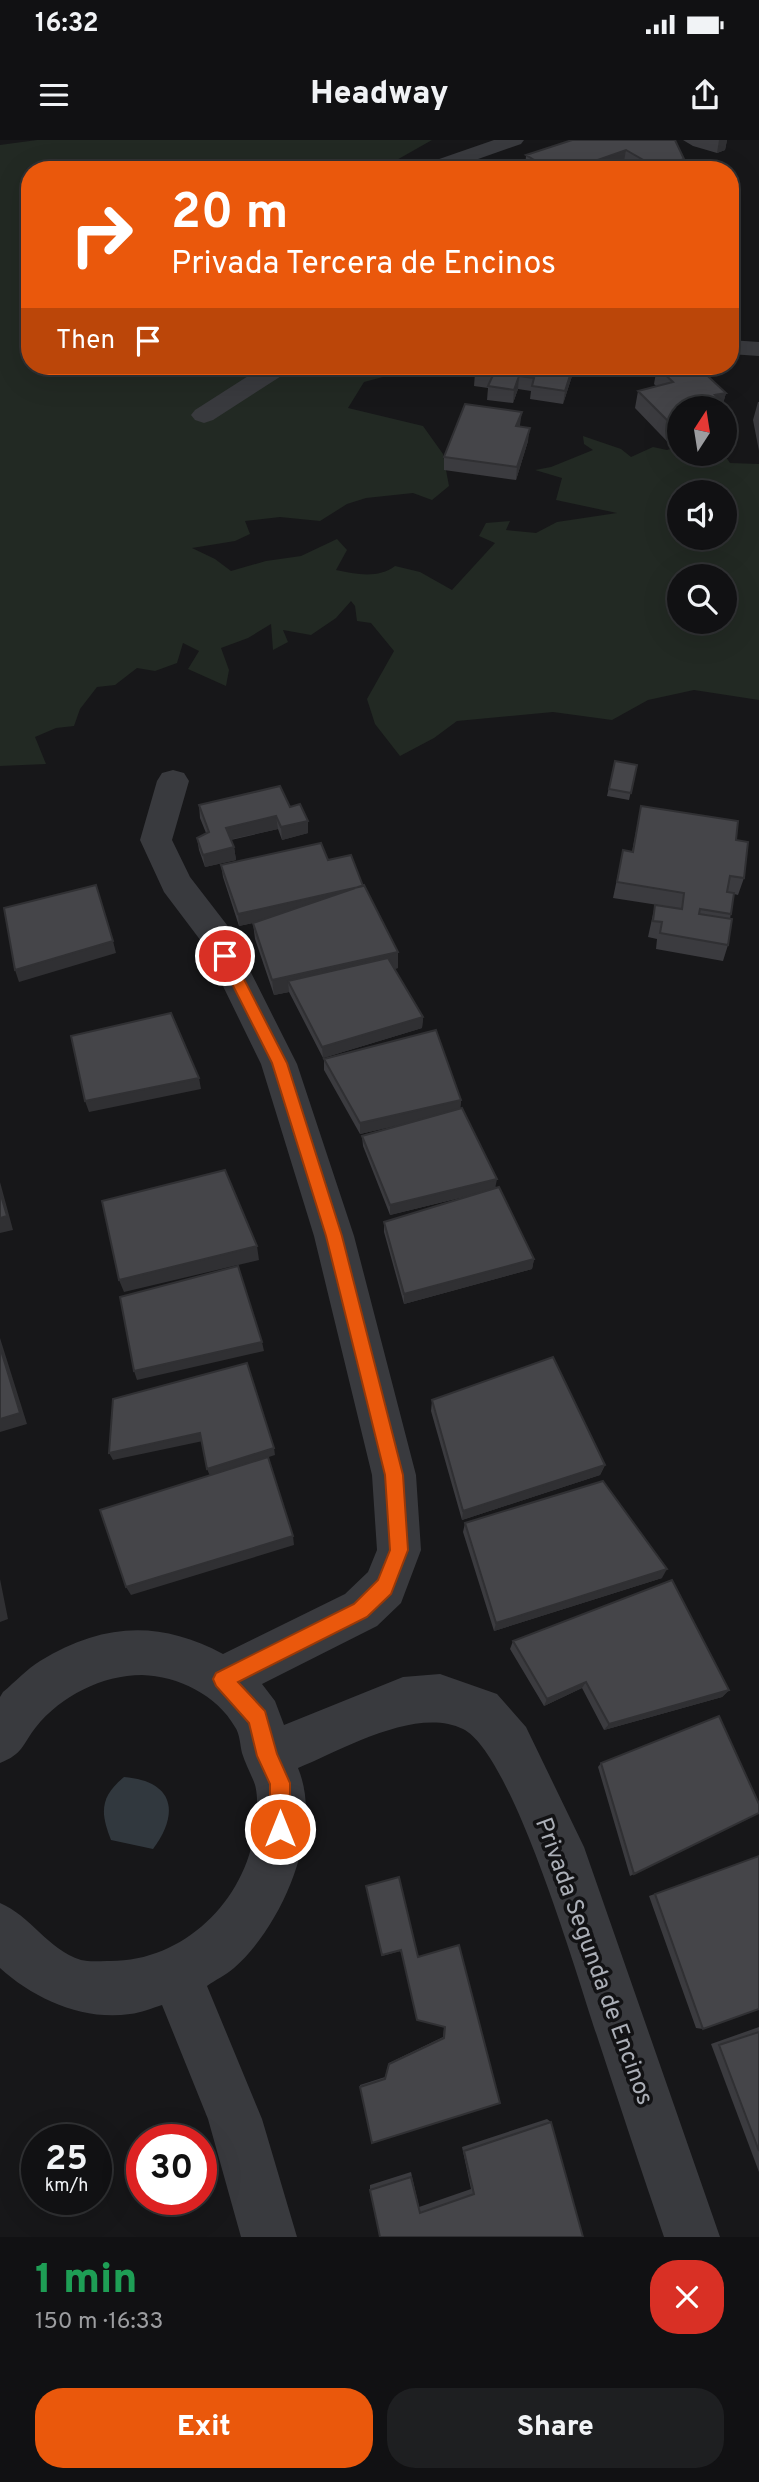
<!DOCTYPE html>
<meta charset="utf-8">
<style>
:root{--surface:#111113;--page:#1e1f21;--text:#f1f3f6;--muted:#9c9da0;--line:#303133;--accent:#ea580c}
body{margin:0;font-family:Overpass,sans-serif;background:var(--page);color:var(--text);height:100vh;display:flex;flex-direction:column;font-size:26px;white-space:nowrap}
*{box-sizing:border-box;margin:0}
p{font-size:23px;color:var(--muted)}
.icon{flex:none;width:38px;height:38px;fill:none;stroke:currentColor;stroke-width:2;stroke-linecap:round;stroke-linejoin:round}
.map{position:relative;height:2097px;overflow:hidden}
.side{display:flex;flex-direction:column;background:var(--surface);flex:1}
.side>*{flex:none}
.top-card{position:absolute;left:21px;top:21px;width:718px;height:214px;border-radius:28px;box-shadow:0 7px 28px #0002,0 0 0 2px var(--line);background:#ea580c;color:#fff;overflow:hidden}
.needle{width:46px;rotate:12deg}
.buttons{position:absolute;left:667px;top:256px;display:grid;gap:14px}
.buttons a{display:grid;place-items:center;width:70px;height:70px;border-radius:50%;background:var(--surface);box-shadow:0 7px 28px #0002,0 0 0 2px var(--line);font-size:35px}
.speed{position:absolute;left:21px;top:1984px;display:flex;gap:14px;font-size:35px;font-weight:700;text-align:center}
.speed>*{display:grid;place-content:center;width:91px;height:91px;border-radius:50%;background:var(--surface);box-shadow:0 7px 28px #0002,0 0 0 2px var(--line);line-height:1}
.speed small{font-size:18px;font-weight:400}
.speed .limit{border:10px solid #d22;background:#fff;color:#111}
.pin{position:absolute;display:grid;place-items:center;width:60px;height:60px;color:#fff;margin:-30px;border:4px solid #fff;border-radius:50%;box-shadow:0 2px 7px #0007}
.me{position:absolute;width:77px;margin:-38px;rotate:0deg;stroke-linejoin:round;filter:drop-shadow(0 0 5px #0008)}
.turn{display:flex;align-items:center;gap:24px;height:147px;padding:0 35px;font-size:32px}
.turn .icon{width:91px;height:91px;stroke-width:2.5}
.turn b{display:block;font-size:49px;line-height:60px}
.then{display:flex;align-items:center;height:66px;padding:0 35px;background:#0003;gap:14px;font-size:26px}
.round{display:grid;place-items:center;flex:none;width:74px;height:74px;border-radius:28px;background:var(--page)}
.overview{display:flex;align-items:center;justify-content:space-between;height:119px;padding:0 35px}
h1{font-size:42px;font-weight:800;line-height:52px;color:#1e9e55}
.cta{display:flex;gap:14px;margin-top:auto;padding:14px 35px}
.cta a{flex:1;height:80px;border-radius:28px;background:var(--accent);color:#fff;font-size:28px;font-weight:800;line-height:80px;text-align:center}
.cta a+a{background:var(--page);color:var(--text)}
.status{display:flex;justify-content:space-between;align-items:center;height:49px;padding:0 35px;background:var(--surface);direction:ltr}
.status svg{height:19px;fill:currentColor}
header{display:flex;justify-content:space-between;align-items:center;height:91px;padding:0 35px;background:var(--surface);font-size:32px;font-weight:800}
.map>svg:first-child{display:block}
.green{fill:#222923;fill-rule:evenodd}
.water{fill:#31383e}
.lines{fill:none;stroke-linecap:round;stroke-linejoin:round}
.street{fill:#393a3e;fill-rule:evenodd}
.wall{fill:#3b3b3f}
.shaded-wall{fill:#303033}
.building{fill:#454549;stroke:#303033;stroke-width:2}
.route{fill:#ea580c;stroke:#983908;stroke-width:2}
.labels{text-anchor:middle;stroke-width:7;stroke-linejoin:round;paint-order:stroke}
.near-street-label{font-size:24px;fill:#abafb7;stroke:#121214}
</style>
<div class="status"><b>16:32</b><svg viewBox="0 0 49 12"><path d="M0 12V9h3v3zM5 12V6h3v6zM10 12V3h3v9zM15 12V0h3v12zM26 1h20v11H26zM47 4h2v5h-2z"/></svg></div>
<header><svg class="icon" aria-label="menu" viewBox="0 0 24 24"><path d="M4 6h16M4 12h16M4 18h16"/></svg>Headway<svg class="icon" aria-label="share" viewBox="0 0 24 24"><path d="M12 15V3M7 8l5-5 5 5M5 13v7h14v-7"/></svg></header>
<div class="map">
<svg width="759" height="2097" viewBox="0 0 759 2097">
<rect width="100%" height="100%" fill="#171719"/>
<path class="green" d="M37,0H432L379,30H30V226H445L413,229L364,242L348,268L423,286L443,314L449,346L432,360L413,353L366,358L347,364L320,381L280,377L245,381L250,394L235,401L192,408L215,419L231,431L266,421L301,416L337,399L347,410L336,430C355,434 378,439 395,426L420,432L452,450L495,403L479,396L486,383L510,381L506,390L536,393L557,382L617,373L556,360L562,338L535,330L551,327L593,310L584,304L583,296L621,309L631,317L653,307L667,310L679,306V313H723L730,323L759,324V560L694,550L648,560L612,580L553,572L457,581L434,598L400,616L375,584L367,559L394,511L371,483L357,481L355,466L351,461L336,478L311,495L283,490L288,502L273,510L271,484L248,498L221,508L229,530L226,546L188,529L199,511L183,503L177,523L155,531L137,528L115,545L97,547L80,569L74,586L56,588L35,597L46,624L0,626V5ZM679,352H724V397H679ZM679,436H724V481H679Z"/>
<path class="water" d="M124,1637C174,1641 180,1673 153,1709L111,1700C100,1672 100,1657 124,1637Z"/>
<g class="lines">
<path class="street" d="M494,0H524L521,4L447,30H416L419,26Z
M730,200L759,202V216L730,214Z
M264,226H292L289,231L213,280L204,283L195,280L191,275L195,270Z
M173,630L184,633L189,641L172,700L190,737L227,785L297,924L354,1096L416,1335L421,1410L401,1463L377,1486L262,1544L275,1561L284,1585L403,1537L440,1534L497,1554L526,1587L584,1707L720,2097H664C641,2030 619,1963 597,1896C577,1837 513,1614 463,1589C416,1566 342,1610 298,1628C324,1690 282,1786 234,1828C226,1835 215,1840 207,1846L262,1979L297,2097H241L208,1979L162,1865C152,1868 141,1873 130,1874C83,1881 34,1859 0,1828V1763C31,1776 47,1809 81,1820C89,1822 99,1821 107,1821C181,1823 245,1763 255,1689C257,1677 259,1654 254,1642C250,1632 245,1623 242,1613C240,1605 240,1594 235,1587C217,1555 178,1536 142,1535C102,1535 61,1556 36,1587C22,1605 23,1614 0,1623V1557L3,1552C15,1542 27,1529 40,1521C103,1483 159,1480 223,1514L345,1454L368,1432L377,1410L372,1335L314,1096L261,924L201,801L164,752L140,700L157,641L162,633Z"/>
</g>
<path class="wall" d="M572,0L684,19L683,30H628L623,27L616,30H525L526,15Z
M683,0H727L725,10L717,13L693,6Z
M672,226H697L726,253L723,263L728,268L727,288L724,301V268H679V313H695L682,317L635,268L638,251L656,246L654,244L657,227Z
M475,233H573L563,264L530,259L531,251L518,249L513,263L487,260L488,248L474,246Z
M758,262H759V311L753,280Z
M520,285V287L528,301L516,340L444,330V317Z
M615,621L637,625L629,660L607,656Z
M199,665L290,667L308,681V693L282,700L278,689L231,700L234,707L236,720L205,727L199,710L197,698L206,693L200,678Z
M641,666L736,700L744,738L738,755L734,754L730,779L728,805L723,821L656,809L657,799L648,797L655,765H658L613,758L623,710L632,712Z
M328,720L398,828L394,829L423,877L422,888L323,918L289,852L274,855L255,799L253,783L239,786L223,737L221,725Z
M324,919L461,960L460,969L496,1048L534,1119L532,1129L404,1164L384,1092V1082L480,1053L390,1075L363,1006L362,996L420,980L360,994L324,930Z
M432,1260L605,1325L600,1335L462,1380L431,1271Z
M465,1383L662,1438L494,1491L463,1392Z
M513,1501L729,1550L722,1557L604,1590L582,1548L544,1566L510,1509Z
M601,1623L759,1673L630,1736L598,1627Z
M759,1716L703,1889L696,1888L649,1756Z
M366,1746L418,1817L500,1963L360,1947V1945L385,1937L389,1923L443,1897L444,1887L400,1811L382,1816Z
M759,1887V2032L711,1904Z
M547,1979L551,1982L583,2097H380L370,2050V2045L411,2032L419,2067L471,2049L462,2007Z"/>
<path class="shaded-wall" d="M719,0H727L725,10L717,13Z
M626,10L623,27L616,30H569Z
M684,19L683,30H659V29Z
M573,226H574L573,233L563,264L565,251Z
M519,236L518,249L513,263L514,250Z
M726,253L722,268L715,255Z
M522,272L520,285L515,300L516,286Z
M530,288L528,301L516,340L517,327Z
M727,288L724,301V289Z
M683,313H695L682,317Z
M276,676L278,689L228,700L226,688Z
M308,681V693L282,700L281,687Z
M234,707L236,720L205,727L203,715Z
M363,746L364,759L239,786L238,774Z
M113,801L116,813L19,842L15,830Z
M398,812V828L293,851L288,841L289,852L274,855L272,840Z
M423,877L422,888L323,918L322,907Z
M199,938L201,949L89,972L85,961Z
M461,960L460,971L360,994V983Z
M497,1039L495,1049L390,1075V1065Z
M0,1042L13,1090L0,1093Z
M257,1106L259,1120L124,1152L119,1140Z
M534,1119L532,1129L404,1164V1154Z
M0,1198L27,1284L0,1292Z
M262,1202L264,1211L137,1240L134,1231Z
M200,1293L203,1301L113,1320L109,1313Z
M274,1308L275,1315L210,1336L207,1329Z
M605,1325L600,1335L462,1380L463,1371Z
M293,1396L294,1405L131,1455L126,1447Z
M667,1429L662,1438L494,1491L496,1483Z
M0,1439L8,1479L0,1482Z
M586,1542L582,1548L544,1566L547,1559Z
M729,1550L722,1557L604,1590L609,1584Z"/>
<path class="building" d="M572,0H675L684,19L659,29L626,10L569,30H551L526,15Z
M478,226H573L565,251L532,246L534,238L519,236L514,250L488,246L493,235L475,233Z
M672,226H697L726,253L715,255L728,268L727,288L724,289V268H679V292L638,251L673,242L657,227Z
M465,264L522,272L516,286L530,288L517,327L444,317Z
M615,621L637,625L631,653L609,649Z
M280,646L290,667L300,664L308,681L281,687L276,676L226,688L234,707L203,715L197,698L209,692L199,665Z
M641,666L738,681L736,700L748,702L744,738L730,736L727,752L734,753L731,774L700,769L699,774L732,779L728,805L660,793L662,782L653,781L655,765L682,769L684,753L617,742L623,710L633,712Z
M321,703L328,720L351,715L363,746L238,774L221,725Z
M96,745L113,801L15,830L4,768Z
M364,745L398,812L272,840L253,783Z
M388,818L423,877L322,907L288,841Z
M171,873L199,938L85,961L71,896Z
M436,890L461,960L360,983L324,919Z
M462,968L497,1039L390,1065L362,996Z
M225,1030L257,1106L119,1140L102,1061Z
M499,1047L534,1119L404,1154L384,1082Z
M0,1052L7,1076L0,1078Z
M238,1126L262,1202L134,1231L120,1157Z
M0,1207L20,1273L0,1279Z
M553,1217L605,1325L463,1371L432,1260Z
M247,1223L274,1308L207,1329L200,1293L109,1313L113,1259Z
M268,1317L293,1396L126,1447L100,1370Z
M603,1341L667,1429L496,1483L465,1383Z
M672,1440L729,1550L609,1584L586,1542L547,1559L513,1501Z
M719,1576L759,1664V1673L634,1734L601,1623Z
M759,1716V1869L703,1889L655,1754Z
M399,1737L418,1817L459,1805L500,1963L372,2003L360,1947L385,1939L389,1924L444,1898L445,1887L417,1880L401,1810L382,1815L366,1746Z
M759,1892V2011L719,1905Z
M551,1982L583,2097H380L370,2050L411,2037L420,2073L474,2054L464,2011Z"/>
<path class="route" d="M225,811L230,812L287,923L342,1096L403,1335L408,1410L391,1454L367,1477L238,1542L265,1571L277,1614L290,1643V1689L287,1696L280,1699L273,1696L270,1689V1644L257,1616L249,1583L216,1546L213,1539L216,1533L354,1464L378,1440L390,1410L385,1335L326,1096L272,923L218,816Z"/>
<g class="labels">
<g class="near-street-label">
<text transform="translate(595 1821) rotate(70)" y="8">Privada Segunda de Encinos</text>
</g>
</g>
</svg>
<div class="buttons">
<a><svg class="needle" viewBox="-14 -14 28 28"><path d="M0-13l5 13h-10z" fill="#e53935"/><path d="M0 13l5-13h-10z" fill="#9c9da0"/></svg></a>
<a><svg class="icon" aria-label="sound" viewBox="0 0 24 24"><path d="M4 9h4l5-4v14l-5-4H4zM17 9q2 3 0 6"/></svg></a>
<a><svg class="icon" aria-label="search" viewBox="0 0 24 24"><circle cx="10" cy="10" r="6"/><path d="M15 15l6 6"/></svg></a>
</div>
<div class="speed"><div>25<small>km/h</small></div><div class="limit">30</div></div>
<div class="pin" style="left:225px;top:816px;background:#d93025"><svg class="icon" aria-label="arrive" viewBox="0 0 24 24"><path d="M6 21V4h12l-3 4 3 4H6"/></svg></div>
<svg class="me" style="left:280px;top:1689px" viewBox="-20 -20 40 40"><circle r="17" fill="#ea580c" stroke="#fff" stroke-width="3"/><path d="M0-11L8 9 0 5-8 9z" fill="#fff"/></svg>
<div class="top-card">
<div class="turn"><svg class="icon" aria-label="right" viewBox="0 0 24 24"><path d="M7 20v-9h11M14 6l5 5-5 5"/></svg><div><b>20 m</b>Privada Tercera de Encinos</div></div>
<div class="then">Then<svg class="icon" aria-label="arrive" viewBox="0 0 24 24"><path d="M6 21V4h12l-3 4 3 4H6"/></svg></div>
</div>
</div>
<section class="side">
<div class="overview"><div><h1>1 min</h1><p>150 m · 16:33</p></div><a class="round" style="background:#d93025;color:#fff"><svg class="icon" aria-label="close" viewBox="0 0 24 24"><path d="M6 6l12 12M18 6L6 18"/></svg></a></div>
<div class="cta"><a>Exit</a><a>Share</a></div>
</section>
